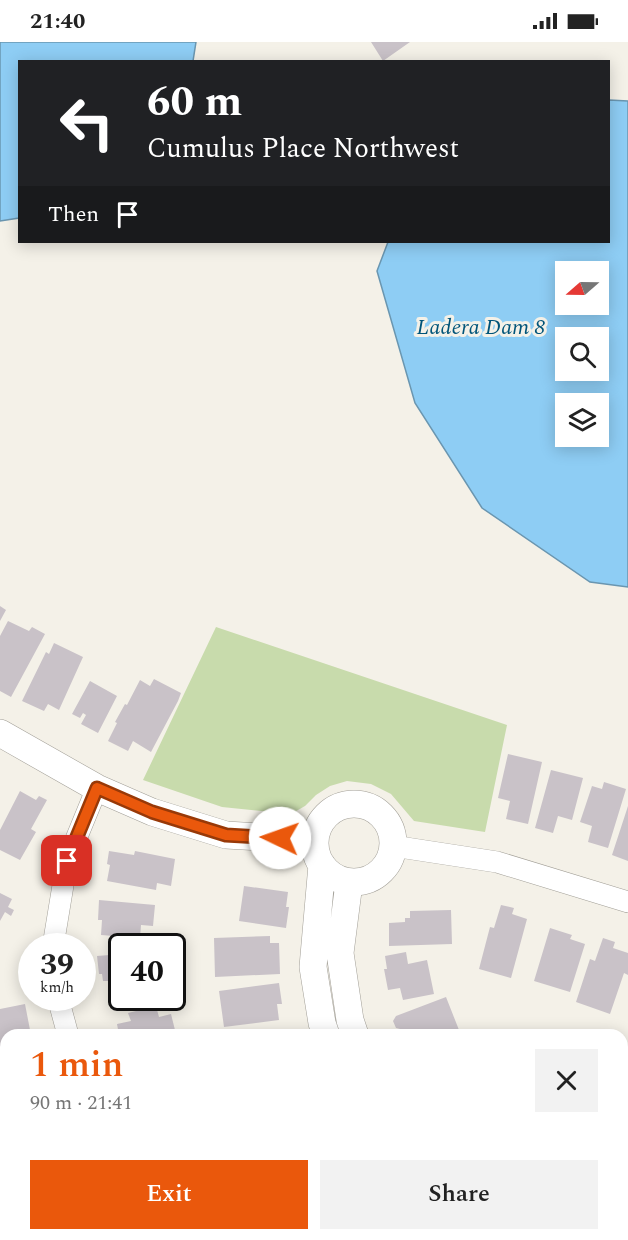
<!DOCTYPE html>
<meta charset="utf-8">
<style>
:root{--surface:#fff;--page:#f2f2f2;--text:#222;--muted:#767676;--accent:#ea580c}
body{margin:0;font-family:Spectral,serif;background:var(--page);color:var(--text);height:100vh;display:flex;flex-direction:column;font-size:22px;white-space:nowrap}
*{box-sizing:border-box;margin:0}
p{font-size:20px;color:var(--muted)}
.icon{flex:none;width:33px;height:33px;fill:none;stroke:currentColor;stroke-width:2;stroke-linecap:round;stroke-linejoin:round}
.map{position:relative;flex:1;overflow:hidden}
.drawer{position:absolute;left:0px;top:987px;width:628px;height:212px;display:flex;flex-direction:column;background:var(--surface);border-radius:18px 18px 0 0;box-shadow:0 3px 15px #0003}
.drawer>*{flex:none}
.top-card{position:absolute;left:18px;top:18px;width:592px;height:183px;border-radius:0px;box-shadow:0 3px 15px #0003;background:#202124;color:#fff;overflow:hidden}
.needle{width:39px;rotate:250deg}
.buttons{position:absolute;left:555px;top:219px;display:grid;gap:12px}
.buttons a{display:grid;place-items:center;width:54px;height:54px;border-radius:0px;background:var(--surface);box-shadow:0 3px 15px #0003;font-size:30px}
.speed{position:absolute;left:18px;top:891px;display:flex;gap:12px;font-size:30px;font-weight:700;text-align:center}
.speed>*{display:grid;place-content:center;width:78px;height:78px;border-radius:50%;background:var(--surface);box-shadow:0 3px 15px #0003;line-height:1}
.speed small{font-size:15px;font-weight:400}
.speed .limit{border:3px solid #111;border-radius:9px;background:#fff;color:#111}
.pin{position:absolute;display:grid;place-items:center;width:51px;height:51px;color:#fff;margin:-26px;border-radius:12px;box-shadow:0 3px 9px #0006}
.me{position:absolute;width:66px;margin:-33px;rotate:273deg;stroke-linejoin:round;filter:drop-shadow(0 0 4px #0008)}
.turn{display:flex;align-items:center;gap:21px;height:126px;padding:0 30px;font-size:27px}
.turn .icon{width:78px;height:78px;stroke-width:2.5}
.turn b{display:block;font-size:42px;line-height:51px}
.then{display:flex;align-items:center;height:57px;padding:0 30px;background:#0003;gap:12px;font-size:22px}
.round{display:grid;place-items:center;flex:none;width:63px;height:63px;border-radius:0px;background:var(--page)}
.summary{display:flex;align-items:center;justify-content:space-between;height:102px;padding:0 30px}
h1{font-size:36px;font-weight:600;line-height:45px;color:var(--accent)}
.cta{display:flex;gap:12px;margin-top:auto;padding:12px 30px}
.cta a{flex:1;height:69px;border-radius:0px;background:var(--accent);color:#fff;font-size:24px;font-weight:600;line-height:69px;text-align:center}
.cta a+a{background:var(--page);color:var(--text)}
.status{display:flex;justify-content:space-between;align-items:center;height:42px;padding:0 30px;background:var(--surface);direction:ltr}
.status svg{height:16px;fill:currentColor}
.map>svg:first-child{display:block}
.green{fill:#c8dbac}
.water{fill:#8ecdf4;stroke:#6a96b0;stroke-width:1.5;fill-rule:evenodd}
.building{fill:#c9c2c8}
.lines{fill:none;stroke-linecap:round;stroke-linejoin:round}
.minor-casing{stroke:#a19e96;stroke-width:22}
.tertiary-casing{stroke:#a19e96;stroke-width:28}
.minor{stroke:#fff;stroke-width:21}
.tertiary{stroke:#fff;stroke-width:27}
.route-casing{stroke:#983908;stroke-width:15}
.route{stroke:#ea580c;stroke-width:10}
.labels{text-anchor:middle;stroke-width:6;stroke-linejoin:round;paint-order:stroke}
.water-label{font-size:22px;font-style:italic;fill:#005479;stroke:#f4f1e8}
</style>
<div class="status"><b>21:40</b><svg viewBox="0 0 49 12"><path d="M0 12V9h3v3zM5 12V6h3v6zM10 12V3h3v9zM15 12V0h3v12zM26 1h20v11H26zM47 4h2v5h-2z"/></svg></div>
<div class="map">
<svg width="628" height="1198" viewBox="0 0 628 1198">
<rect width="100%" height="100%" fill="#f4f1e8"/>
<path class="green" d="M216,585L507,683L485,790L414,779L391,752L371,742L347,739L330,744L316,753L305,764L291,772L222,765L143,738Z"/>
<path class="water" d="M0,0H196L193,19L20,20L19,176L0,179Z
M609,58L628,59V545L590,540L482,466L415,361L377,229L388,200H609ZM566,230H598V262H566ZM566,296H598V328H566ZM566,362H598V394H566Z"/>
<path class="building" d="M371,0H410L383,19Z
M0,564L6,568L0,579Z
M8,579L29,589L32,585L45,592L11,655L0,649V594Z
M54,601L83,615L59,668L48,662L44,669L22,659L46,610L49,612Z
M154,637L181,651L178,659L151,710L133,699L128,709L108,699L117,681L115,680L125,662L127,663L140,638L150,644Z
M90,639L117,654L98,691L81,682L86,673L83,671L80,676L72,672Z
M508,712L542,720L528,782L506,777L510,759L498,756Z
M551,728L583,736L572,778L558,774L553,791L535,786Z
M604,740L626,747L608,806L588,800L592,784L580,780L592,744L602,747Z
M20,749L36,758L39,754L47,758L31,787L36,790L20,818L0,808V788Z
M628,764V819L612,813Z
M109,809L134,813L135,809L175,817L171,844L157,841L156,848L107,839L110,823L107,822Z
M244,844L288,850L286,865H289L286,886L239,879Z
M0,851L12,857L8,865L14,868L11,874L5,870L0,879Z
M99,858L155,863L153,884L141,883L140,896L101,893L102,878H98Z
M501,863L514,866L512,872L527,877L511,936L479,927L490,885L494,886Z
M451,868L452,902L389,904V881L405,880V876H410V869Z
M550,886L572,893L570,897L585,902L570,950L534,939Z
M270,894V901H279L280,932L215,935L214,896Z
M603,896L615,900L613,906L628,911V933L624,931L610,972L576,960L590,917L595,919Z
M406,910L408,922L427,918L434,952L403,958L400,946L388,948L384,927H387L385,914Z
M122,912V949L109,950L108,939H103L102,932H99L97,914Z
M279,941L282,962H277L279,978L224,985L219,949Z
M446,955L459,988L447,993H392L391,991L400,987L396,986L393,979L396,974Z
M25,962L31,993H6L5,1034L0,1009V967Z
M156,964L159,975L171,972L175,988L163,991V993H119L117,982L131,979L128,971Z
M622,1182L628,1183V1198H596L597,1192H622Z
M30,1192H56V1193L42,1198H32Z
M192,1192H250L252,1198H185L184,1196Z
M488,1192H541L544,1198H474Z"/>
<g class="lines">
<defs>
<path id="minor" d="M393,804L497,820L628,860
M53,904L67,819L97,746
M58,956L68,993
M0,1077H6
M622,1139L628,1140
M138,1192L140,1198
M354,1198L366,1192"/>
<path id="tertiary" d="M0,691L97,746L152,770L226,793L315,798
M315 801a39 39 0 1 1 78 0a39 39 0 1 1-78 0Z
M322,823L313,925L322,981L326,993
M349,841L340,911L350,978L355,993
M400,1192L402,1198
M427,1192L429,1198"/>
</defs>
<use href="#minor" class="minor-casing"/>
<use href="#tertiary" class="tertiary-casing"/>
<use href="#minor" class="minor"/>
<use href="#tertiary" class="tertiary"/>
</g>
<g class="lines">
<defs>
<path id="route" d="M67,819L97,746L152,770L226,793L280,796"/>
</defs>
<use href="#route" class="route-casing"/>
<use href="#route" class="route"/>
</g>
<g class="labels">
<g class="water-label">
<text x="481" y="292">Ladera Dam 8</text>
</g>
</g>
</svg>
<div class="buttons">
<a><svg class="needle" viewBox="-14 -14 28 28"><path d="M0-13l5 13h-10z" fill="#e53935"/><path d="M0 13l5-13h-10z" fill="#767676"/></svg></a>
<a><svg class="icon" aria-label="search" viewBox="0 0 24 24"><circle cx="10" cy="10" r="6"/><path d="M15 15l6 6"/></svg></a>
<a><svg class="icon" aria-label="layers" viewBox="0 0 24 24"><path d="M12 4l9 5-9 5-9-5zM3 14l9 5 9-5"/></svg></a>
</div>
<div class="speed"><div>39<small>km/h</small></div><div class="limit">40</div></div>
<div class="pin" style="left:67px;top:819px;background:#d93025"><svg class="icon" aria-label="arrive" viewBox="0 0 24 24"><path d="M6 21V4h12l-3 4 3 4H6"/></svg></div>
<svg class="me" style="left:280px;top:796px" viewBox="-20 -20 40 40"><circle r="19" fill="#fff"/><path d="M0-13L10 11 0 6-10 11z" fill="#ea580c"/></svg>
<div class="top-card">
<div class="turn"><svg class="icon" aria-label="left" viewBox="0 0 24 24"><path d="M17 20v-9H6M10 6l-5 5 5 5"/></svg><div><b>60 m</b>Cumulus Place Northwest</div></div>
<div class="then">Then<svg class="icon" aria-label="arrive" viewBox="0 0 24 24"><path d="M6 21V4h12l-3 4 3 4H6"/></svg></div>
</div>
<section class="drawer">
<div class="summary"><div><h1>1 min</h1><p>90 m · 21:41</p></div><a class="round"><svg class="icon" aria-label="close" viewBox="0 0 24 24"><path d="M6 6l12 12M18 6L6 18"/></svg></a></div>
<div class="cta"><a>Exit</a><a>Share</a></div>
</section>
</div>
